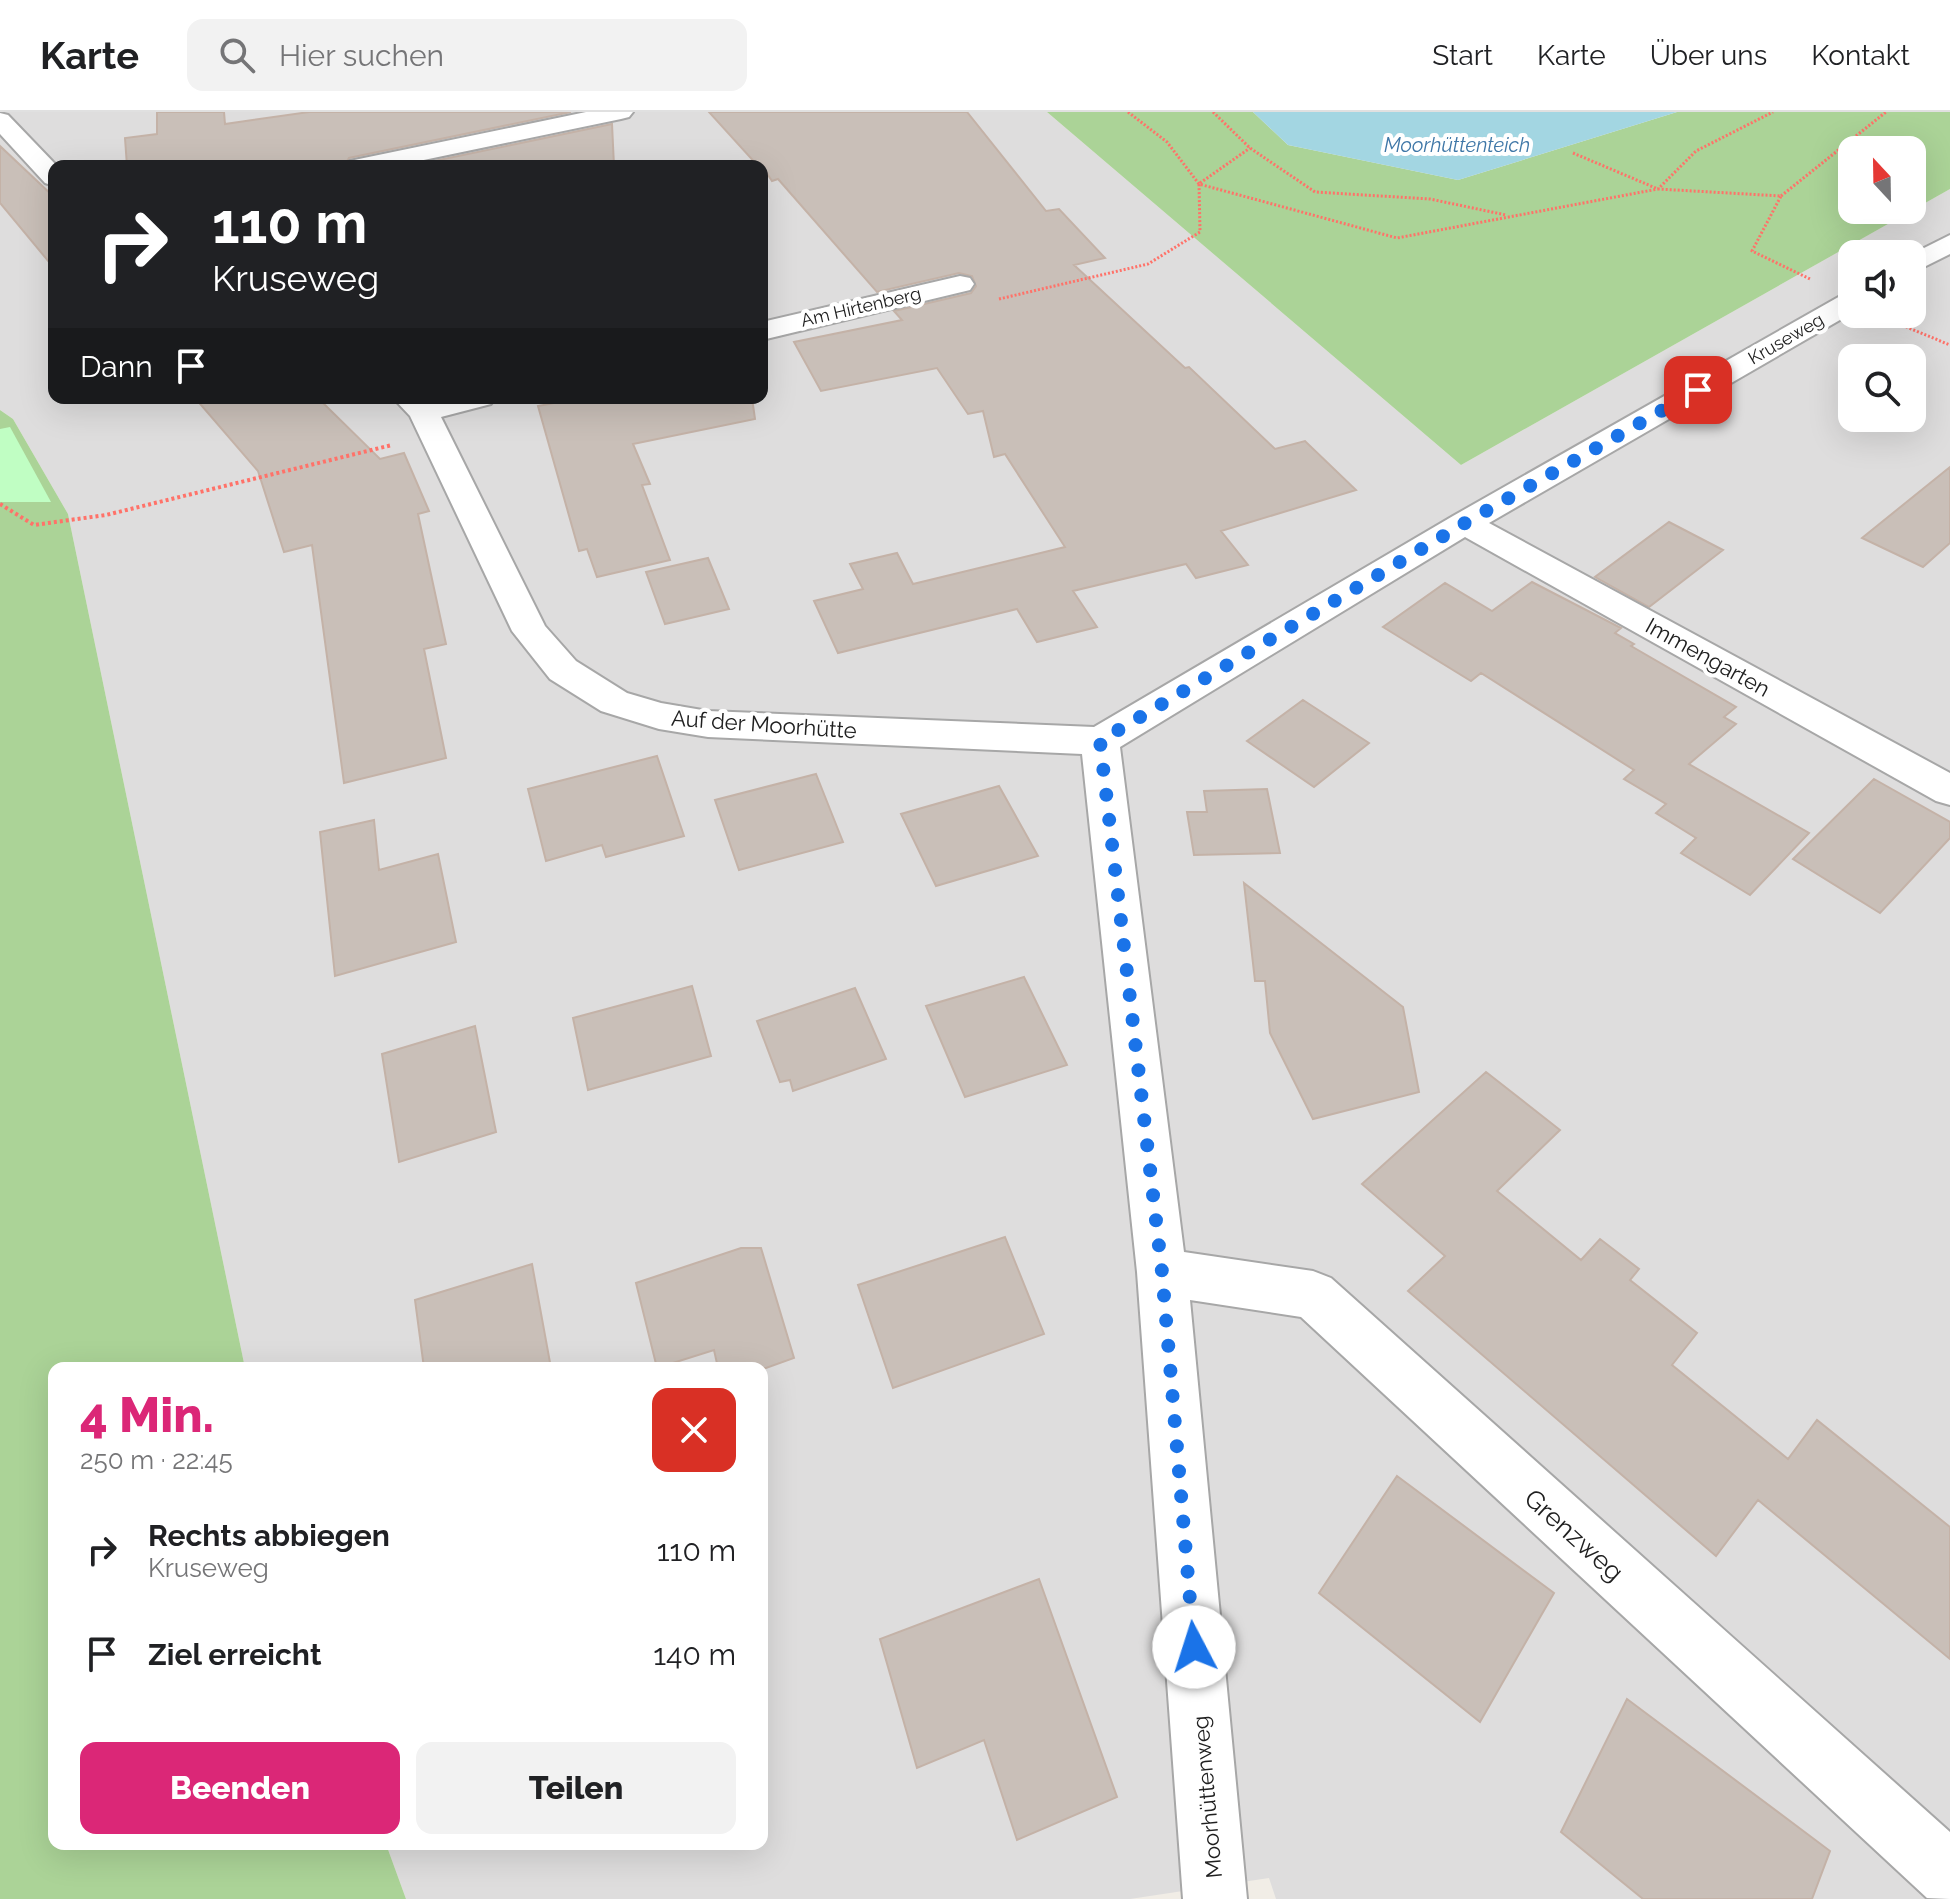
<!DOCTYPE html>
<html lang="de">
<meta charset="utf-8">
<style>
:root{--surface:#fff;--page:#f2f2f2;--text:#202124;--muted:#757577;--line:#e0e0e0;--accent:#db2777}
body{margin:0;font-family:Raleway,sans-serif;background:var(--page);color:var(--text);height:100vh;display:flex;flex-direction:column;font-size:30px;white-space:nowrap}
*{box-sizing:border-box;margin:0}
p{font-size:26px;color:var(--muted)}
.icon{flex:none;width:44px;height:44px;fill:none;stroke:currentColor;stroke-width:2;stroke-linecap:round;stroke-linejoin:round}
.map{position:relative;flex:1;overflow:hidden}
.drawer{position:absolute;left:48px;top:1250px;width:720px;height:488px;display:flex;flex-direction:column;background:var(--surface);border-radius:16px;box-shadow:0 8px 32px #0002}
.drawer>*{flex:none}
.guide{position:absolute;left:48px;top:48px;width:720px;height:244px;border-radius:16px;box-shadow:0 8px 32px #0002;background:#202124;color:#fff;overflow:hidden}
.needle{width:52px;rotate:338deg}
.tools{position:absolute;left:1838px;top:24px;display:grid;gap:16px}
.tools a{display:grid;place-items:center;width:88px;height:88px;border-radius:16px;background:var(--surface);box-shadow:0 8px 32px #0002;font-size:40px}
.pin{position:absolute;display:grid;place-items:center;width:68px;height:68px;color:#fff;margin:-34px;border-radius:16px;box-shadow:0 4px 12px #0006}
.me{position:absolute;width:88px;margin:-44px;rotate:355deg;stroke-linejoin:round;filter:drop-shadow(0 0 6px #0008)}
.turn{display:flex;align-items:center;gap:28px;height:168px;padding:0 32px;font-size:36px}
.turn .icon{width:104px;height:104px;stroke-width:2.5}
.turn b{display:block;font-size:56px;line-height:68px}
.then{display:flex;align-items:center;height:76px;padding:0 32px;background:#0003;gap:16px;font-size:30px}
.round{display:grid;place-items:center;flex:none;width:84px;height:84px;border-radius:16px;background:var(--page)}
.headline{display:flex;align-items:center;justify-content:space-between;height:136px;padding:0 32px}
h1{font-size:48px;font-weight:800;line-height:60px;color:var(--accent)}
.primary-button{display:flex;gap:16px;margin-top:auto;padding:16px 32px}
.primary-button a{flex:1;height:92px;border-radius:16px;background:var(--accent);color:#fff;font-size:32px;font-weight:800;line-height:92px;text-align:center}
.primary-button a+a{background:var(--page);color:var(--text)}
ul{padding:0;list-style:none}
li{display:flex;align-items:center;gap:24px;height:104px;padding:0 32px}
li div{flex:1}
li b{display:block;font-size:30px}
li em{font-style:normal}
header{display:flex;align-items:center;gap:48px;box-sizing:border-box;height:112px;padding:0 40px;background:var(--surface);border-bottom:2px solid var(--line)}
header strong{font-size:38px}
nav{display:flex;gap:44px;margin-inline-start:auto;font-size:28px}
.search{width:560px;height:72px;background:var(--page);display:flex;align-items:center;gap:20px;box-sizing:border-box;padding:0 28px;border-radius:16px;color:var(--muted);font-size:30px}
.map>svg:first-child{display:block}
.residential{fill:#dedddd;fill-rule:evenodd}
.forest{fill:#abd397;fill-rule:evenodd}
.park{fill:#c0fec3}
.water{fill:#a3d6e2}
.building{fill:#c9bfb8;stroke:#c4b2a7;stroke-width:2}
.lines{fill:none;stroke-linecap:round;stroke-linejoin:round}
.street-casing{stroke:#a7a7a7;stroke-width:4}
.path-far1{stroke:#ff7269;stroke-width:3;stroke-dasharray:2 2;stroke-linecap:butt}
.path{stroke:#ff7269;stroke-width:4;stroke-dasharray:3 3;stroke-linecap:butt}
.street{fill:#fff;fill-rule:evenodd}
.route{stroke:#1a73e8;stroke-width:14;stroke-dasharray:0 25.2}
.labels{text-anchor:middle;stroke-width:8;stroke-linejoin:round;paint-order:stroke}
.far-street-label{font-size:18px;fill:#202020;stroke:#fff}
.far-water-label{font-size:20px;font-style:italic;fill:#3f77a7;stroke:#fff}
.street-label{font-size:22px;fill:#202020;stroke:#fff}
.near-street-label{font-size:26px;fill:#202020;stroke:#fff}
</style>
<header>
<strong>Karte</strong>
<div class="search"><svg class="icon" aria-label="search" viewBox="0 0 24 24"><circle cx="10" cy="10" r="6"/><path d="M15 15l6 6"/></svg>Hier suchen</div>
<nav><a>Start</a><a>Karte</a><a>Über uns</a><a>Kontakt</a></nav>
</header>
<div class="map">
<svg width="1950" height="1787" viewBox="0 0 1950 1787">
<rect width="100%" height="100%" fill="#f1ede6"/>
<path class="residential" d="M0,0H1047L1461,353L1950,77V1787H1276L1269,1766L1130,1787H406L386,1732H762V1256H245L68,402L13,307L0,298ZM54,54H762V286H54ZM1852,142H1912V202H1852ZM1852,246H1912V306H1852Z"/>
<path class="forest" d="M1047,0H1253L1288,33L1458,68L1677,0H1950V77L1461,353ZM1852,38H1912V98H1852Z
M0,298L13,307L68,402L245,1256H54V1732H386L406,1787H0Z"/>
<path class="park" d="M10,315L51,390H0V317Z"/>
<path class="water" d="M1253,0H1677L1458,68L1288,33Z"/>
<path class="building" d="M157,0H224L225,12L309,0H571L349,46L344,54H127L125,26L157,22Z
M709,0H967L1046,99L1059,97L1105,146L1074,153L1185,256L1189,255L1275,337L1305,329L1356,378L1221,419L1248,453L1196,466L1186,452L1073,479L1097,515L1037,530L1017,497L838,541L814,489L863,477L850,452L897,441L913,472L1065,435L1005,342L994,345L983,299L968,302L937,256L821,279L794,230L902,208L894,199L971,181L976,174L972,164L959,161L877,180L778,67L772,69L762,54H758Z
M612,12L614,54H410Z
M0,34L54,85V156L0,91Z
M195,286H318L380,347L404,341L429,399L418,402L446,532L424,537L446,646L344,671L312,433L284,440L258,359Z
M581,286H752L755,307L633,332L650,372L642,373L670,448L597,465L587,437L579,439L538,294Z
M1950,355V431L1923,455L1862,426Z
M1669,410L1723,438L1649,495L1595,465Z
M708,446L729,497L665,512L646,460Z
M1532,470L1621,516L1615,521L1634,532L1631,534L1736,595L1724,605L1736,612L1689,652L1809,721L1750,783L1681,741L1696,726L1656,701L1666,692L1624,667L1634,658L1481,561L1471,569L1383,515L1445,471L1492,499Z
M1303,588L1369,631L1314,675L1247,629Z
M657,644L684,724L606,745L602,733L546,749L528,677Z
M816,662L843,730L739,758L715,688Z
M1874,667L1950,710V726L1880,801L1793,747Z
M999,674L1038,744L936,774L901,702Z
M1267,677L1280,741L1194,743L1187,700H1207L1204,679Z
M374,708L379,758L438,742L456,830L335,864L320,720Z
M1244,771L1403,895L1419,980L1313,1007L1270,921L1265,869H1255Z
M1024,865L1067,953L965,985L926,894Z
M692,874L711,944L588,978L573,906Z
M855,876L886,947L793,979L790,968L780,970L757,909Z
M475,914L496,1020L399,1050L382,942Z
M1486,960L1560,1018L1497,1079L1581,1148L1600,1127L1639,1157L1630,1168L1697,1221L1672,1253L1788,1347L1817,1308L1950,1415V1547L1758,1388L1716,1444L1408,1179L1445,1144L1362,1072Z
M1005,1125L1044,1222L893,1276L858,1173Z
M741,1136H761L794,1246L766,1256H718L714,1238L657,1256L636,1171Z
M532,1152L551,1256H424L415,1188Z
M1397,1364L1554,1481L1480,1610L1319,1481Z
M1039,1467L1117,1685L1017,1728L984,1628L917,1656L880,1527Z
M1627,1587L1830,1739L1812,1787H1643L1561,1720Z"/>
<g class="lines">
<defs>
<path id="street" d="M586,0H633L629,5L621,7L395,54H347L350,49L359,47Z
M0,1L8,3L57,54H54V74L45,71L0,22Z
M1950,123V142L1912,161V142Z
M960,164L970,166L974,172L970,178L762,228V210Z
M1852,181V201L1489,411L1950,661V693L1936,689L1465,425L1120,635L1184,1140L1313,1159L1331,1166L1950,1720V1787L1927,1786L1301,1205L1190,1188L1247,1787H1183L1137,1160L1082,642L708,625L659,617L601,599L550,567L512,519L410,304L393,286H426L429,289L443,286H495L491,292L441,305L545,514L576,549L627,581L661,591L708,599L1094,615L1453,404L1842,183Z"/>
</defs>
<use href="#street" class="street-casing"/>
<path class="path-far1" d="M1128,0L1167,30L1199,72L1397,126L1658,77L1696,39L1773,0
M1213,0L1250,36L1315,80L1430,87L1506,103
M1573,41L1658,77L1781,84L1752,139L1810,167
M1200,71L1250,36
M1781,84L1886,0
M999,187L1148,152L1200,120L1199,72
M1880,204L1950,233"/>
<path class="path" d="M0,392L34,413L106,403L392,333"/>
<use href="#street" class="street"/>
</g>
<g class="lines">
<path class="route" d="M1194,1535L1162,1160L1100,629L1465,411L1698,278"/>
</g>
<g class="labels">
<g class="far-street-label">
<text transform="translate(861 195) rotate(-13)" y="6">Am Hirtenberg</text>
<text transform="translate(1786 227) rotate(-30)" y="6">Kruseweg</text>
</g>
<g class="far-water-label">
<text x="1457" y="40">Moorhüttenteich</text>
</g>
<g class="street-label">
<text transform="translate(1708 545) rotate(29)" y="8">Immengarten</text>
<text transform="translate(764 612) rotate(4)" y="8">Auf der Moorhütte</text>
<text transform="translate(1207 1685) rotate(-95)" y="8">Moorhüttenweg</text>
</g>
<g class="near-street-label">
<text transform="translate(1574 1423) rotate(42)" y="9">Grenzweg</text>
</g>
</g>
</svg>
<div class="tools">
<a><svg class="needle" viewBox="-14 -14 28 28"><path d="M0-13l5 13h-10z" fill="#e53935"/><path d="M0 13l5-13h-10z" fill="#757577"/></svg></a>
<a><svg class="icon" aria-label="sound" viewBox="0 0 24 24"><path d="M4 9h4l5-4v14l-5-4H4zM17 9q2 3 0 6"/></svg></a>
<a><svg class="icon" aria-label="search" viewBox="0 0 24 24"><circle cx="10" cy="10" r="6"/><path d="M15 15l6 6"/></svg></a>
</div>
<div class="pin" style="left:1698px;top:278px;background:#d93025"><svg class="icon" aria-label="arrive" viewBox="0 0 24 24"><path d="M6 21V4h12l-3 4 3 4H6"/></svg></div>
<svg class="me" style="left:1194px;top:1535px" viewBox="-20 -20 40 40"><circle r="19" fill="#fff"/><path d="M0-13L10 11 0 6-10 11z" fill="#1a73e8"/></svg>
<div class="guide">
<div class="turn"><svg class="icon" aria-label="right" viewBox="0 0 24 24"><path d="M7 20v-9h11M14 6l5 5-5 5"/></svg><div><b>110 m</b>Kruseweg</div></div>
<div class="then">Dann<svg class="icon" aria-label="arrive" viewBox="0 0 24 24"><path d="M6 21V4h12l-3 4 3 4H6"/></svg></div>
</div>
<section class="drawer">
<div class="headline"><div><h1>4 Min.</h1><p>250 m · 22:45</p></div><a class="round" style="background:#d93025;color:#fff"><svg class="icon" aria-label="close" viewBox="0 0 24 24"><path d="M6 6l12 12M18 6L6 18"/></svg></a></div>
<ul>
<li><svg class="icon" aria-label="right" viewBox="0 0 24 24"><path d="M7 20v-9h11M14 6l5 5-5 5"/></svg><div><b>Rechts abbiegen</b><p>Kruseweg</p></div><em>110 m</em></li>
<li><svg class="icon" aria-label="arrive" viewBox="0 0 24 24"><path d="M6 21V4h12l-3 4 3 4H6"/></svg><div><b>Ziel erreicht</b></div><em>140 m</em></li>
</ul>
<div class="primary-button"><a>Beenden</a><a>Teilen</a></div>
</section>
</div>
